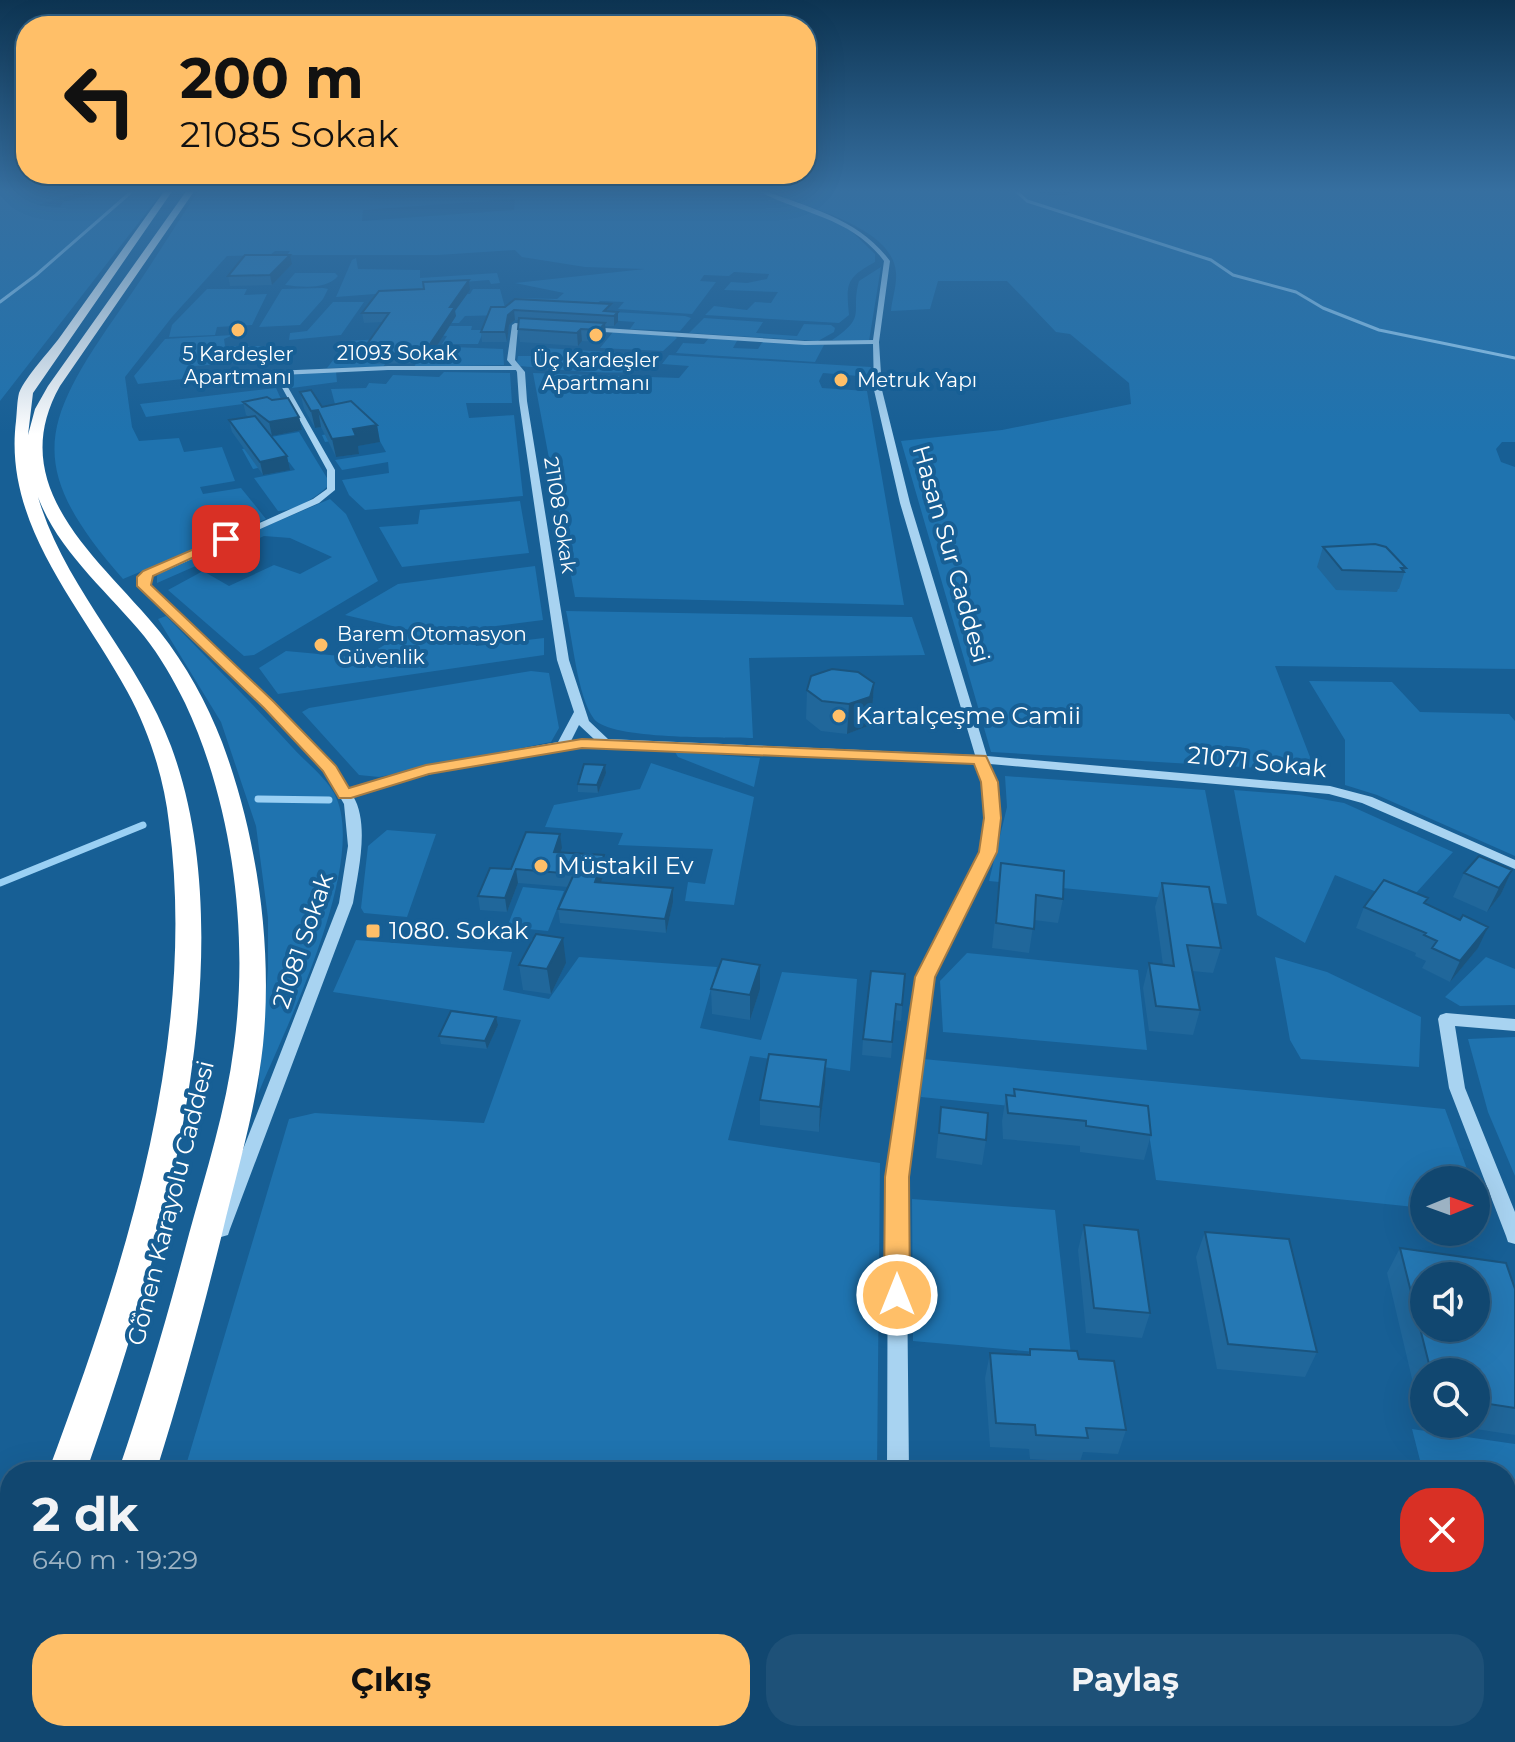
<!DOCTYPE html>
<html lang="tr">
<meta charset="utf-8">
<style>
:root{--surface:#114770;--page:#1e5178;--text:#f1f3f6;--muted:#9cb2c3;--line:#305f83;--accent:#ffbf68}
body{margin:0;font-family:Montserrat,sans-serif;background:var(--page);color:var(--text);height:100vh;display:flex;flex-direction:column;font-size:30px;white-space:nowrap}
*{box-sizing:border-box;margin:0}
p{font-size:26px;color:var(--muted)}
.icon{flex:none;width:44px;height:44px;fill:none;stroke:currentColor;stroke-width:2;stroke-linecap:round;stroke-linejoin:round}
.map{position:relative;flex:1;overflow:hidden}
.drawer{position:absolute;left:0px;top:1462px;width:1516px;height:280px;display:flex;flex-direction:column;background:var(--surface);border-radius:32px 32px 0 0;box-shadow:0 8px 32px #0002,0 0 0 2px var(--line)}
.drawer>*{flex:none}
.hud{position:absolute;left:16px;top:16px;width:800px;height:168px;border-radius:32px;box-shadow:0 8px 32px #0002,0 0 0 2px var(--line);background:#ffbf68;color:#111;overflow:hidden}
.needle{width:52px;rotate:89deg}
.buttons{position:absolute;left:1410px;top:1166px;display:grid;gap:16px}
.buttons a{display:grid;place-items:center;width:80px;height:80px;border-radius:50%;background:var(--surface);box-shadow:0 8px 32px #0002,0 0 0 2px var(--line);font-size:40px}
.pin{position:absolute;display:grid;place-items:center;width:68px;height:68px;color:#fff;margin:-34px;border-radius:16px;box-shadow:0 4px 12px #0006}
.me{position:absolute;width:88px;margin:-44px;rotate:0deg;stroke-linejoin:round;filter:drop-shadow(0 0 6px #0008)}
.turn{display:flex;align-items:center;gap:28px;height:168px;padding:0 32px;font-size:36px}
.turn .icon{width:104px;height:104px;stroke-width:2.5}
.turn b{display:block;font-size:56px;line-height:68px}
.round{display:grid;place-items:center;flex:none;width:84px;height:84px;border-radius:32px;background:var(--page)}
.summary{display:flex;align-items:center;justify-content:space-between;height:136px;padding:0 32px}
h1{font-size:48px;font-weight:700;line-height:60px}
.action{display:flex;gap:16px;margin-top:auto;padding:16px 32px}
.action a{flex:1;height:92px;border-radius:32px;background:var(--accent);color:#111;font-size:32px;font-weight:700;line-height:92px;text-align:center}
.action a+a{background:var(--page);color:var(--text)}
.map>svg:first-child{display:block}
.green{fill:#1f73af;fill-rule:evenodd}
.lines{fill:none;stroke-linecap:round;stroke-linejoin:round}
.stream-far1{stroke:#9ad0f4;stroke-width:3}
.stream{stroke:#9ad0f4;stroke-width:7}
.minor{fill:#a8d3f1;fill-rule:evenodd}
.highway{fill:#fff;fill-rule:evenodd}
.wall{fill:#20679b}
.shaded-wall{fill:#1a547e}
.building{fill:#2578b4;stroke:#1a547e;stroke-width:2;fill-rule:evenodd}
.route{fill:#ffbf68;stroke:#a67c44;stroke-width:2}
.poi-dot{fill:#ffbf68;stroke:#175f95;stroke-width:3}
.labels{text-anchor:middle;stroke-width:8;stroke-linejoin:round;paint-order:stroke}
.far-street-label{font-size:20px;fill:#fff;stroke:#175f95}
.far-poi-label{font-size:20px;fill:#fff;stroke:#175f95}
.street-label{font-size:24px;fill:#fff;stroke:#175f95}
.poi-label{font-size:24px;fill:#fff;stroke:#175f95;text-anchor:start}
</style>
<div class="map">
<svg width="1515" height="1742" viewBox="0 0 1515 1742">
<rect width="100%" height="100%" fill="#175f95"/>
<path class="green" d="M0,190H88L38,205L60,207L63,202L109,190H164L0,401Z
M199,190H372L368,197L375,199L516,196L500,191L508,190H755L830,218L850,230L875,254V262C846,278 846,283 849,315L839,323L705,315L714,306L747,310L755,302L771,303L778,292L724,290L731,282L747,283L767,279L769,274L734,272L729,276L704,275L700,281L716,282L692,314L618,309L624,302L600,301L593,307L517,302V298L557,299L564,293L515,283L645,269L585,267L522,257L515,250L438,255H287L290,251H275L270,255L227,256L172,317L125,377L132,427L139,441L179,438L184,452L222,447L235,481L200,487L203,494L241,488L266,519L123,579C23,465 41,423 122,307C149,269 173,229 199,190ZM515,199L514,210L362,221L363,210Z
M768,190H1031C1044,197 1071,197 1084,190H1515V442H1502L1496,449L1501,462L1515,467V669L1275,666L1310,757L1308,771L991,752L901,441L1002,430L1131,404L1129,383L1070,334L1056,332L1007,281H938L930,309L891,311C892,299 897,285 896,273C893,225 803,208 768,190Z
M356,258L358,269L420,270V278L497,273L500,283L491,284L489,280L451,283L452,288L336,297L352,260Z
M881,267L869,341L832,340C868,316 850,313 859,281Z
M295,273H335L338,276C326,290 302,287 285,285Z
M207,289H247L244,295L267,294L252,325L217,327L215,335L169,337L172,325Z
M282,289L323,288L328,289L323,299L300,325L259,327Z
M473,289H500L507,315L465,316L459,323H423L446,295L470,294Z
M333,302H364L341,335L289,340L290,333L307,331Z
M613,312L685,316L691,318L680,331L630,329L635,322L606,320Z
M704,318L763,322L756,333L797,336L804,324L831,325L835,328L834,332L818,341L689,333Z
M445,326H472L471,330H484L478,344H442L447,336L439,335Z
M613,332L675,336L677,338L663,351L600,348Z
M233,335L224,339L225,346H265L277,350L273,360L195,366L191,378L138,384L134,376L165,339Z
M396,338L371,341L360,357L389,358L383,367L327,368L348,341Z
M709,338L738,339L733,348L758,349L763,341L824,345L815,362L676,353L683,343L704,344Z
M426,346L503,349L504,365L414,367Z
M545,348L654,355L657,357C656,358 650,366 649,367C632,379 544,368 520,366L517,362L518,356H535Z
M669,355L871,367L870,377L823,373L819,381L822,388L867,391L904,605L575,597L533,373L679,378L689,366L662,364Z
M336,371L337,382L292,388L286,376L290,373Z
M444,372L510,373L512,403H466L469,418L514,415L523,496L365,510L349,495L342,480L389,473L388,462L342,470L335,460L386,452L376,434L325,442L322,435L371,427L336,408L331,389L366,388L369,383L386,384L393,375L439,377Z
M276,388L281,399L146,417L140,404Z
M299,432L327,478V487C315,498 295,511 278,511L254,478L295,470L289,462L253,469L242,449L274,443L271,437Z
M330,499L346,514L378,581L254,655L244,656L168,590L203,571L229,586L274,565L300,574L332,557L290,538L264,536L157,583V576L161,571Z
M520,501L529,553L402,567L379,527L418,524L420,510Z
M535,566L543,620L472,629L476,646L544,638V655L278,694L259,668L286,651L363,658L391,641L414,631L345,615L398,584Z
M566,611L912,617L925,655L749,658L753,738C722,737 611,740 594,719C577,696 573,640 566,611Z
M166,616C209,660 252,703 293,748C306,762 325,777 334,793C370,859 286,1027 258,1094L268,968V918L256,826L221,722L158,619Z
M531,671L549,673L559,728L551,742L379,777L359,775L302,712L309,708Z
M1309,681L1392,682L1420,712L1509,714L1515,721V856L1377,795L1345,785V740Z
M675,752L760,758L754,787L678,757Z
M651,763L754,797L734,905L685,901L688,882L705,884L713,849L618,845L623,833L545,827L554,805L640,789Z
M1005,776L1205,790L1227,904L989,881L1007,807Z
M1234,790L1299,795L1344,803L1453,852L1406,904L1335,875L1305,943L1257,915Z
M387,830L436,834L407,917L364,913L361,908L368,846Z
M523,887L564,891L548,931L507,927Z
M356,940L512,952L503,990L549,999L579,957L717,967L700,1028L761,1040L782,972L857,979L850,1071L750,1056L728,1140L880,1163L877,1472H184L289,1119L315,1113L484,1123L521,1020L333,992Z
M967,953L1138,970L1147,1050L943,1032L940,981Z
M1275,957L1327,972L1421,1017L1419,1067L1301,1059L1290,1040Z
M1486,957L1515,969V1005L1460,1006L1445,997Z
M1515,1037V1176L1488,1112L1468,1039Z
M923,1059L1445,1109L1471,1180H1424V1208L1156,1180L1147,1120L921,1097Z
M912,1199L1055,1210L1071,1355L913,1341Z
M1412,1429L1515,1444V1558L1506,1557V1472H1423Z
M1506,1699L1515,1700V1742H1487L1485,1732H1506Z
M103,1732H875V1742H100Z"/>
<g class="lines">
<path class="stream-far1" d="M1015,190L1027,201L1211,260L1233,275L1296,292L1323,308L1379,330L1515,358
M0,302L36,275L130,193"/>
<path class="stream" d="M258,799L329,800
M0,883L143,825"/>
<path class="minor" d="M757,190H763C810,208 859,219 890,261L879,342L882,390L910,503L987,756L1330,786L1372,797L1515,860V869L1362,803L1329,794L990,764L995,782L1000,818L995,852L933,977L906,1177L909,1472H887L888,1177L917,977L981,852L986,818L983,782L977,763L605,747C519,751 435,771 353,796C370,824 358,872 353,903L230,1229L228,1235L221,1237L214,1235L212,1229L339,903L348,846L344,804L325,771L265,707L140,588L139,577L313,499L327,489V470L273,371L388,366H512L507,360L512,325L515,323L537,325L535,328L518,327L515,360L525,372L527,401L569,660L589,721L608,739L975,755L900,503L874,390L873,344L805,345L588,331L585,329L588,327L805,341L873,340L884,261C852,217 800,214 757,190ZM388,370H516L517,372L519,401L557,660L574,712L558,742L426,766L348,789L334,766L273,703L149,585V578L319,503L335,490V470L281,375ZM579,725L595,740L571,741Z
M1446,1013L1515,1019V1031L1455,1026L1465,1088L1515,1212V1244L1508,1242L1506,1236L1449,1088L1438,1019L1440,1015Z
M885,1732H911V1742H885Z"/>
<path class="highway" d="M165,190H173L33,393L28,435L35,409L48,386L187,190H195L60,386C2,489 102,560 160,632C186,665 207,703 222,742C257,835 273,946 263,1045C256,1109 237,1171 222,1234C202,1314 181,1393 156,1472H118C145,1394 168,1314 189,1234C206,1172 226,1110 234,1046C249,935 233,805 185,703C173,679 160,656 144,636C108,592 58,551 38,497C65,589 138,657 171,746C250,959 158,1266 86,1472H48C124,1269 198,1043 169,823C164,778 149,731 127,691C81,606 3,525 16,421C17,412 17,401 19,393C26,376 49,352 60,337C95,288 130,239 165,190Z
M10,1598V1660L0,1664V1603Z
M23,1732H67L63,1742H19Z"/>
</g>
<path class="wall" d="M292,264L272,285L230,286L228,276Z
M470,290L455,311L456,316L426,363L372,364L370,357H367L365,347L383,322L364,323L362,313Z
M491,307L618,312V322L614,326H605L606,336L600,342L582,341L578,346L520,342L518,329L519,320H515L509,325L507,342H482L481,332Z
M300,392L322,407L377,425L380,442L358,446L359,454L336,457L321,427L315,428L304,409Z
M243,402L299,417L302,430L272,436L268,432L290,470L263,475L232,432L229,420L249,417L246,415Z
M1323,547L1406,568L1399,589H1398L1397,592L1336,590L1317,567Z
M874,683L872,712L868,726L847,734L821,731L806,719L807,690Z
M605,765L606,773L598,793L578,792V784Z
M562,848L560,853L605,869L601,882L673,902L666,933L560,923L558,909L568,887L518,883L507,912L480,910L478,896L511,869Z
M1001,863L1063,899L1058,923L1034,920L1029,953L992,948Z
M1512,870L1501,894L1487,912L1453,897L1464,873Z
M1162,883L1221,948L1213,973L1192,971L1200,1010L1193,1035L1149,1031L1143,988L1149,963L1163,965L1155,907Z
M1425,904L1478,948L1450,982L1422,968L1426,961L1415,956L1416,953L1356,928L1364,907Z
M566,963L551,994L523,990L519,965Z
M760,965V989L750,1020L712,1014L711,989Z
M905,974L901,1021L894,1020L891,1058L862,1055L863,1039Z
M496,1017L498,1025L487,1049L441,1044L439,1036Z
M826,1060L825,1085L819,1132L760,1125V1100Z
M1014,1089L1151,1135L1144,1160L1080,1152V1146L1003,1139L1002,1121L1006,1095L1013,1096Z
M941,1107L986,1140L982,1165L936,1158Z
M1084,1225L1150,1313L1142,1338L1086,1333L1078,1250Z
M1205,1232L1317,1352L1305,1377L1217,1369L1196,1257Z
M1400,1248L1515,1289V1435L1443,1424H1476V1372H1424V1421H1422L1387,1273Z
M1030,1349L1079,1359L1126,1430L1118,1454L1083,1452L1080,1462L1030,1459L1029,1449L990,1447L985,1378L990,1353L1028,1355Z
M1271,1732H1399L1401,1742H1273Z"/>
<path class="shaded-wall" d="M290,255L292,264L272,285L270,275Z
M469,280L470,290L455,311L456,316L426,363L424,353L450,307Z
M514,310L515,320L509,325L507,342L505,332L508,315Z
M618,312V322L614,326V316Z
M605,323L606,336L600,342L599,330Z
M581,329L582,341L578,346L577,333Z
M318,410L321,427L315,428L311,411Z
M299,417L302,430L272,436L269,422Z
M377,425L380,442L358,446L359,454L336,457L332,439L353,429Z
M287,456L290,470L263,475L260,462Z
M874,683L872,712L868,726L847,734L849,704Z
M605,765L606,773L598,793L597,785Z
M560,834L562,848L555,866L554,852Z
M604,855L605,869L597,896L595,882Z
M516,869L518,883L507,912L505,898Z
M1512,870L1501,894L1487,912L1499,888Z
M673,888V902L666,933L665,919Z
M1488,927L1478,948L1450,982L1460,961Z
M563,938L566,963L551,994L547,969Z
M760,965V989L750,1020V995Z
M496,1017L498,1025L487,1049L485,1041Z
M826,1060L825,1085L819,1132L820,1107Z"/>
<path class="building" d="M245,255H290L270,275L228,276Z
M469,280L450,307H455L424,353L370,354L374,347H365L389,313H362L379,291L424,289L423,282Z
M515,299L611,304L604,311L618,312L614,316L514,310L508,315L505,332H481L491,307H505Z
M519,318L605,323L599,330L581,329L577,333L518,329Z
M311,390L322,407L351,401L377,425L353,429L356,436L332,439L318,410L311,411L300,392Z
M267,397L272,400L288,398L299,417L269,422L243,402Z
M255,416L287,456L260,462L229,420Z
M1375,544L1386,547L1406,568H1401L1404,572L1342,570L1323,547Z
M832,669L858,672L874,683L870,697L849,704L822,701L807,690L811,676Z
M584,764L605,765L597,785L578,784Z
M526,832L560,834L554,852L604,855L595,882L673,888L665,919L558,909L574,874L516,869L505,898L478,896L490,868L511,869Z
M1479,856L1512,870L1499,888L1464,873Z
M1001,863L1064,871L1063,899L1036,895L1034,929L996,923Z
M1384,880L1428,898L1424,903L1460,920L1463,915L1488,927L1460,961L1432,948L1437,941L1424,935L1426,933L1364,907Z
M1162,883L1209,887L1221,948L1187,945L1200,1010L1156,1006L1149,963L1174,966Z
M536,934L563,938L547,969L519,965Z
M722,959L760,965L750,995L711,989Z
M871,971L905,974L902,1005L896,1004L892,1042L863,1039Z
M451,1011L496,1017L485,1041L439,1036Z
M769,1054L826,1060L820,1107L760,1100Z
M1014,1089L1148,1106L1151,1135L1086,1126V1121L1008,1113L1006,1095L1015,1096Z
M941,1107L988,1113L986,1140L939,1133Z
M1084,1225L1138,1230L1150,1313L1094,1308Z
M1205,1232L1289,1239L1317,1352L1228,1344Z
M1400,1248L1506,1263L1515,1289V1408L1476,1402V1372H1431ZM1424,1276H1476V1328H1424Z
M1030,1349L1077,1351L1079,1359L1114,1361L1126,1430L1086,1428L1088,1438L1036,1435L1035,1425L996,1423L990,1353L1030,1355Z
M1297,1732H1399L1401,1742H1299Z"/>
<linearGradient id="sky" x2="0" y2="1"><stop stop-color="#0d3452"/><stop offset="0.44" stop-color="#366fa0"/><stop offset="1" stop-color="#366fa0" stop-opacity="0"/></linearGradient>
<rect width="1515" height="434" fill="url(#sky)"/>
<path class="route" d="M222,537L233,539L153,576L151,585L274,702L336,766L349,788L426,765L582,739L986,756L998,782L1001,818L997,852L935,977L909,1177L910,1295L906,1303L897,1306L888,1303L884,1295L885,1177L915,977L979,852L984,818L981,782L974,764L582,748L429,774L351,798H339L323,771L264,708L137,586V577L143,571Z"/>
<g class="poi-dot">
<circle cx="238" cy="330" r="8"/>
<circle cx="596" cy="335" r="8"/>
<circle cx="841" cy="380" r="8"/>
<circle cx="321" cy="645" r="8"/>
<circle cx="839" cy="716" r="8"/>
<circle cx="541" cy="866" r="8"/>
<rect x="365" y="923" width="16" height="16" rx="4"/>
</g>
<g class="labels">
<g class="far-street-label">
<text x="397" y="360">21093 Sokak</text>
<text transform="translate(560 515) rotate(81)" y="7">21108 Sokak</text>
</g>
<g class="far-poi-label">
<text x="238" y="361">5 Kardeşler<tspan x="238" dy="23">Apartmanı</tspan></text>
<text x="596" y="367">Üç Kardeşler<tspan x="596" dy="23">Apartmanı</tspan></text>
<text x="857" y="387" text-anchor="start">Metruk Yapı</text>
<text x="337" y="641" text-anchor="start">Barem Otomasyon<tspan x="337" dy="23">Güvenlik</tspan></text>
</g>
<g class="street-label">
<text transform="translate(951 554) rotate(74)" y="8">Hasan Sur Caddesi</text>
<text transform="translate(1257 762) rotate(6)" y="8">21071 Sokak</text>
<text transform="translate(303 941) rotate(-71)" y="8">21081 Sokak</text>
<text transform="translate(171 1203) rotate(-76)" y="8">Gönen Karayolu Caddesi</text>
</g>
<g class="poi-label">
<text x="855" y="724">Kartalçeşme Camii</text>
<text x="557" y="874">Müstakil Ev</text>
<text x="389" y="939">1080. Sokak</text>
</g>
</g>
</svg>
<div class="buttons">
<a><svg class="needle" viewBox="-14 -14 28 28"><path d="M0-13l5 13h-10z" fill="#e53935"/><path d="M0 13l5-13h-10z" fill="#9cb2c3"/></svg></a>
<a><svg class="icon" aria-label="sound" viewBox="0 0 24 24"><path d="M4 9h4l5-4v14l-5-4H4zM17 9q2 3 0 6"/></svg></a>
<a><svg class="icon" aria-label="search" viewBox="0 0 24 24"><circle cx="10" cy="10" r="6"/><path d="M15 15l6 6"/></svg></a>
</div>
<div class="pin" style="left:226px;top:539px;background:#d93025"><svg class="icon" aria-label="arrive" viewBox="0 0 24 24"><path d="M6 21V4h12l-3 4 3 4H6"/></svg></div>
<svg class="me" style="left:897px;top:1295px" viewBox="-20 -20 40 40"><circle r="17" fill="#ffbf68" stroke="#fff" stroke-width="3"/><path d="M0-11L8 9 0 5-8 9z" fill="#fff"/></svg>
<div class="hud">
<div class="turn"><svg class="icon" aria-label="left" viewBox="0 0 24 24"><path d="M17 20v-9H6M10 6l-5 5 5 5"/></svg><div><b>200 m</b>21085 Sokak</div></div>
</div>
<section class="drawer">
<div class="summary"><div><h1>2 dk</h1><p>640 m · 19:29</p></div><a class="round" style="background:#d93025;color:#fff"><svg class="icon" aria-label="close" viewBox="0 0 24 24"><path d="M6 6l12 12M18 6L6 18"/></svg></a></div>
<div class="action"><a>Çıkış</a><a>Paylaş</a></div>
</section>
</div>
